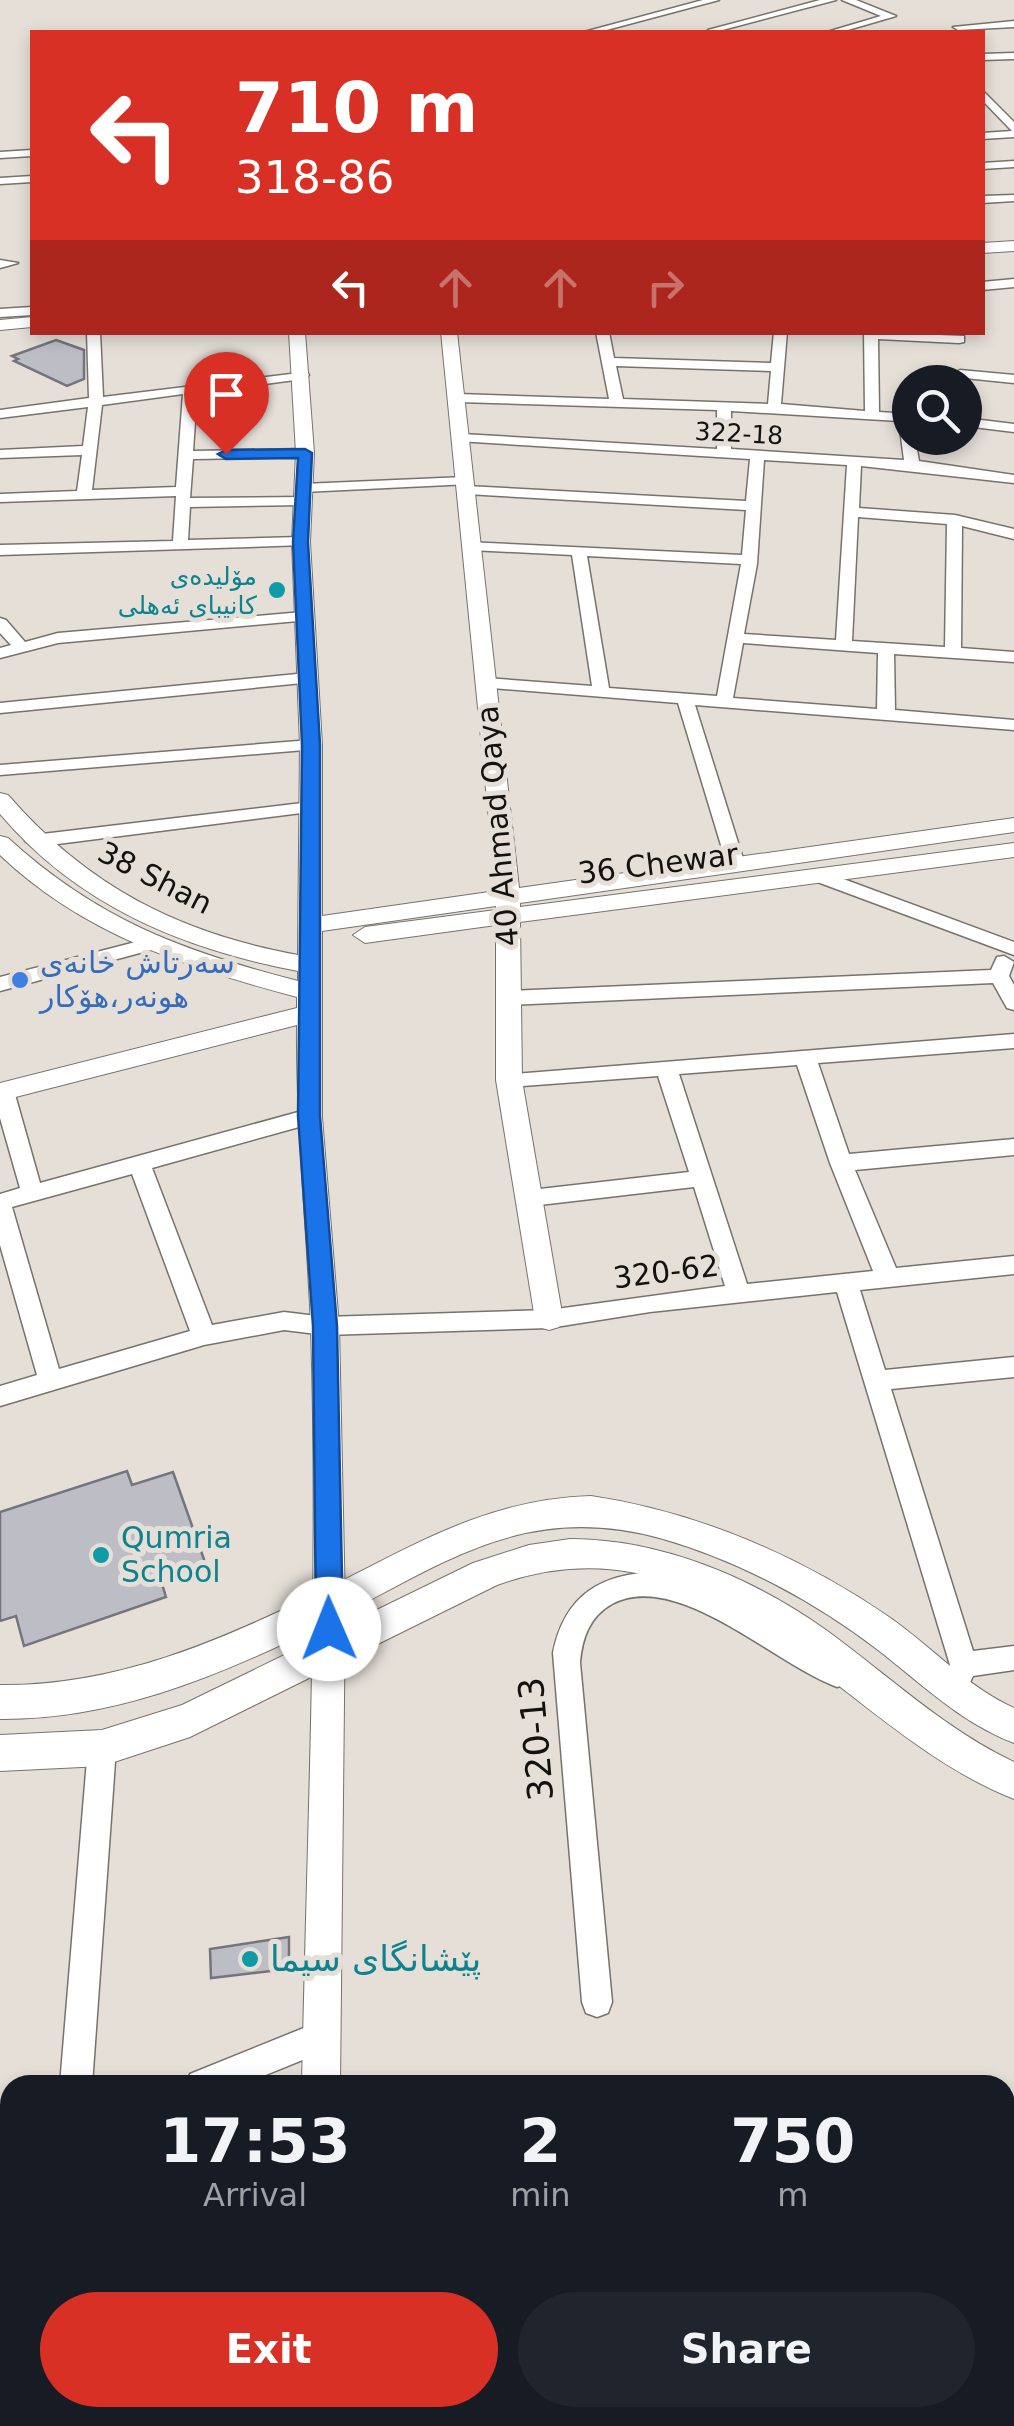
<!DOCTYPE html>
<meta charset="utf-8">
<style>
:root{--surface:#171b24;--page:#20242c;--text:#f1f3f6;--muted:#9ea1a6;--accent:#d93025}
body{margin:0;font-family:"DejaVu Sans","Noto Naskh Arabic",sans-serif;background:var(--page);color:var(--text);height:100vh;display:flex;flex-direction:column;font-size:38px;white-space:nowrap}
*{box-sizing:border-box;margin:0}
p{font-size:32px;color:var(--muted)}
.icon{flex:none;width:55px;height:55px;fill:none;stroke:currentColor;stroke-width:2;stroke-linecap:round;stroke-linejoin:round}
.map{position:relative;flex:1;overflow:hidden}
.side{position:absolute;left:0px;top:2075px;width:1015px;height:352px;display:flex;flex-direction:column;background:var(--surface);border-radius:30px 30px 0 0;box-shadow:0 5px 15px #0003}
.side>*{flex:none}
.hud{position:absolute;left:30px;top:30px;width:955px;height:305px;border-radius:0px;box-shadow:0 5px 15px #0003;background:#d93025;color:#fff;overflow:hidden}
.fabs{position:absolute;left:892px;top:365px;display:grid;gap:20px}
.fabs a{display:grid;place-items:center;width:90px;height:90px;border-radius:50%;background:var(--surface);box-shadow:0 5px 15px #0003;font-size:50px}
.pin{position:absolute;display:grid;place-items:center;width:85px;height:85px;color:#fff;margin:-102px -42px;border-radius:50% 50% 50% 0;rotate:-45deg;box-shadow:0 0 10px #0007}
.pin .icon{rotate:45deg}
.me{position:absolute;width:110px;margin:-55px;rotate:359deg;stroke-linejoin:round;filter:drop-shadow(0 0 8px #0008)}
.turn{display:flex;align-items:center;gap:35px;height:210px;padding:0 40px;font-size:45px}
.turn .icon{width:130px;height:130px;stroke-width:2.5}
.turn b{display:block;font-size:70px;line-height:85px}
.lanes{display:flex;align-items:center;height:95px;padding:0 40px;background:#0003;justify-content:center;gap:50px;direction:ltr}
.lanes .off{opacity:.35}
.eta{display:flex;justify-content:space-evenly;align-items:center;height:170px;text-align:center}
.eta b{font-size:60px;font-weight:600;line-height:70px}
.primary-button{display:flex;gap:20px;margin-top:auto;padding:20px 40px}
.primary-button a{flex:1;height:115px;border-radius:60px;background:var(--accent);color:#fff;font-size:40px;font-weight:600;line-height:115px;text-align:center}
.primary-button a+a{background:var(--page);color:var(--text)}
.map>svg:first-child{display:block}
.building{fill:#bdbdc6;stroke:#74747c;stroke-width:2.5}
.lines{fill:none;stroke-linecap:round;stroke-linejoin:round}
.minor-casing{stroke:#77736c;stroke-width:3}
.tertiary-casing{stroke:#77736c;stroke-width:2}
.secondary-casing{stroke:#77736c;stroke-width:2}
.minor{fill:#fff;fill-rule:evenodd}
.tertiary{fill:#fff;fill-rule:evenodd}
.secondary{fill:#fff;fill-rule:evenodd}
.route{fill:#1a73e8;stroke:#114b97;stroke-width:2.5}
.culture-dot{fill:#0f9aa8;stroke:#e5dfd8;stroke-width:4}
.shop-dot{fill:#3f7fe0;stroke:#e5dfd8;stroke-width:4}
.labels{text-anchor:middle;stroke-width:10;stroke-linejoin:round;paint-order:stroke}
.far-street-label{font-size:25px;fill:#14120f;stroke:#e5dfd8}
.far-culture-label{font-size:25px;fill:#0d838f;stroke:#e5dfd8;text-anchor:end}
.street-label{font-size:30px;fill:#14120f;stroke:#e5dfd8}
.shop-label{font-size:30px;fill:#366cbe;stroke:#e5dfd8;text-anchor:start}
.culture-label{font-size:30px;fill:#0d838f;stroke:#e5dfd8;text-anchor:start}
.near-street-label{font-size:35px;fill:#14120f;stroke:#e5dfd8}
.near-culture-label{font-size:35px;fill:#0d838f;stroke:#e5dfd8;text-anchor:start}
</style>
<div class="map">
<svg width="1014" height="2426" viewBox="0 0 1014 2426">
<rect width="100%" height="100%" fill="#e5dfd8"/>
<path class="building" d="M56,340L84,350V379L67,386L14,361L18,359L12,356Z
M127,1471L132,1485L173,1472L207,1568L162,1584L166,1597L24,1646L16,1616L0,1621V1512Z
M289,1937V1969L211,1978L210,1949Z"/>
<g class="lines">
<defs>
<path id="minor" d="M703,0H719L599,32H584Z
M820,0H836L715,32L708,30Z
M842,0H856L896,16L841,32H827L881,16Z
M1014,21V27L958,30L953,27Z
M1014,53V59L982,60V54Z
M982,90L1014,122V137L982,139V133L1012,131L982,100Z
M32,150V156L0,158V152Z
M1014,161V167L982,169V163Z
M32,176V182L0,184V178Z
M1014,195V201L982,203V196Z
M0,260L18,263L0,268Z
M1014,279V287L982,290V282Z
M32,307V315L0,317V309Z
M87,332H100L103,397L307,372L309,375L302,379L197,393L193,451L305,449L312,453L305,457L193,459L190,498L303,497L310,501L303,505L190,507L188,540L301,537L309,542L306,545L0,555V545L173,541L176,496L0,502V494L77,491L82,455L0,458V450L83,446L88,407L0,418V410L89,398ZM183,394L176,487L92,490L102,405Z
M596,332H609L614,358L771,363L774,332H787L781,404L865,411L864,332L964,336V342L959,343L878,339L879,412L910,414V438H915L919,461L1014,475V483L861,466L859,508L955,515L1014,529V539L962,526L961,648L1014,652V662L894,654L895,710L1014,720V730L695,705L745,865L736,871L727,865L678,703L480,687V679L486,678L592,686L572,555L471,550L463,545L466,542L742,555L746,510L466,494L459,490L466,486L746,501L750,459L457,441V435L462,434L717,449V410L458,402L451,398L458,394L609,399ZM616,366L771,371L768,404L623,399ZM731,411L899,421L904,460L731,449ZM764,460L847,465L836,640L744,634L757,564ZM858,517L947,524L945,647L852,641ZM587,556L741,564L717,696L609,688ZM743,643L878,653L877,709L733,698Z
M960,370L1014,375V383L955,377L953,374Z
M965,418L1014,424V432L965,426Z
M465,477L470,478V484L303,492L296,488L303,484Z
M303,612L309,614V620L58,643L0,658V648L11,645L0,633V618L6,620L25,642L58,633Z
M307,673L313,674V682L0,713V703Z
M311,740L317,741V749L0,775V765Z
M311,802L320,807L317,811L34,847L25,841L34,835Z
M819,870L1014,942V955L812,880V872Z
M151,938L158,940L161,944L158,948L0,991V977Z
M1004,956L1014,962L1009,976L1014,985V1010L1007,1008L993,983L509,1005L499,998L509,991L991,970L997,957Z
M1014,1034V1048L818,1063L849,1154L1014,1139V1155L855,1170L896,1268L1014,1256V1274L860,1290L885,1370L1014,1357V1377L891,1389L973,1651L1014,1646V1670L973,1676L963,1698L953,1702L943,1698L939,1689L950,1665L837,1292L650,1312L549,1328L325,1335L284,1330L204,1345L0,1406V1386L37,1375L0,1245V1194L20,1188L0,1118V1084L10,1086L14,1091L40,1183L309,1109L317,1112L320,1117L317,1122L152,1168L212,1325L284,1312L325,1317L549,1310L725,1286L694,1187L531,1206L520,1198L531,1190L689,1172L658,1076L509,1087L502,1085L498,1080L502,1075ZM797,1065L830,1163L873,1271L747,1284L679,1074ZM132,1174L190,1331L59,1369L12,1207Z
M659,1572C728,1592 781,1638 847,1666L851,1675L847,1684L837,1687C774,1664 677,1569 612,1604C589,1617 582,1639 580,1663L612,2002L608,2013L597,2017L586,2013L582,2002L553,1653C565,1594 602,1573 659,1572Z
M102,1735L112,1739L116,1748L92,2085H60L88,1748L92,1739Z
M321,2021L332,2026L337,2037L332,2048L241,2085H185L190,2074Z
M10,2147V2179L0,2183V2151Z"/>
<path id="tertiary" d="M289,332H305L314,453L310,542L322,745V916L496,891L441,332H457L519,888L1014,818V832L520,903V907L1014,843V857L520,922L522,1080L563,1319L559,1327L549,1330L539,1327L535,1319L496,1080V925L365,943L353,935L365,927L496,910V906L322,931V1117L339,1326L345,1605L340,2085H302C307,1833 319,1580 311,1328C307,1226 296,1127 297,1025L0,1101V1083L297,1008V997C188,968 84,935 0,855V836L8,838C98,920 182,951 298,981V971C182,949 77,905 0,814V793L8,795C88,887 179,933 298,955L300,745L292,542L296,453Z
M1005,2302L1014,2304V2346L1005,2344Z
M121,2418H182L178,2426H117Z
M304,2418H347L348,2426H304Z"/>
<path id="secondary" d="M1014,241V251L982,253V243Z
M32,317V327L0,330V320Z
M591,1496C698,1512 800,1556 889,1617C931,1646 967,1687 1014,1708V1743C960,1722 923,1685 878,1650C816,1602 739,1561 663,1539C518,1498 434,1571 310,1631C212,1679 110,1720 0,1719V1685C115,1686 218,1642 320,1592C411,1547 486,1499 591,1496Z
M570,1539C661,1539 753,1578 826,1630C888,1675 944,1729 1014,1762V1799C838,1730 719,1506 497,1585L190,1737L102,1766L0,1771V1735L102,1730L182,1705L473,1563L529,1545Z"/>
</defs>
<use href="#minor" class="minor-casing"/>
<use href="#tertiary" class="tertiary-casing"/>
<use href="#secondary" class="secondary-casing"/>
<use href="#minor" class="minor"/>
<use href="#tertiary" class="tertiary"/>
<use href="#secondary" class="secondary"/>
</g>
<path class="route" d="M305,449L312,453L308,542L320,745V1116L337,1326L343,1629L339,1638L329,1641L320,1638L316,1629L313,1326L298,1116L302,745L293,542L298,458L226,459L218,454L226,450Z"/>
<g class="culture-dot">
<circle cx="277" cy="590" r="10"/>
<circle cx="101" cy="1555" r="10"/>
<circle cx="250" cy="1959" r="10"/>
</g>
<circle class="shop-dot" cx="20" cy="980" r="10"/>
<g class="labels">
<g class="far-street-label">
<text transform="translate(739 433) rotate(3)" y="9">322-18</text>
</g>
<g class="far-culture-label">
<text x="257" y="585">مۆلیدەی<tspan x="257" dy="29">کانیبای ئەهلی</tspan></text>
</g>
<g class="street-label">
<text transform="translate(498 826) rotate(-95)" y="10">40 Ahmad Qaya</text>
<text transform="translate(658 864) rotate(-7)" y="10">36 Chewar</text>
<text transform="translate(155 878) rotate(27)" y="10">38 Shan</text>
<text transform="translate(666 1272) rotate(-7)" y="10">320-62</text>
</g>
<g class="shop-label">
<text x="40" y="973">سەرتاش خانەی<tspan x="40" dy="34">ھونەر،ھۆکار</tspan></text>
</g>
<g class="culture-label">
<text x="121" y="1548">Qumria<tspan x="121" dy="34">School</tspan></text>
</g>
<g class="near-street-label">
<text transform="translate(536 1739) rotate(-95)" y="12">320-13</text>
</g>
<g class="near-culture-label">
<text x="270" y="1971">پێشانگای سیما</text>
</g>
</g>
</svg>
<div class="fabs">
<a><svg class="icon" aria-label="search" viewBox="0 0 24 24"><circle cx="10" cy="10" r="6"/><path d="M15 15l6 6"/></svg></a>
</div>
<div class="pin" style="left:226px;top:454px;background:#d93025"><svg class="icon" aria-label="arrive" viewBox="0 0 24 24"><path d="M6 21V4h12l-3 4 3 4H6"/></svg></div>
<svg class="me" style="left:329px;top:1629px" viewBox="-20 -20 40 40"><circle r="19" fill="#fff"/><path d="M0-13L10 11 0 6-10 11z" fill="#1a73e8"/></svg>
<div class="hud">
<div class="turn"><svg class="icon" aria-label="left" viewBox="0 0 24 24"><path d="M17 20v-9H6M10 6l-5 5 5 5"/></svg><div><b>710 m</b>318-86</div></div>
<div class="lanes"><svg class="icon" aria-label="left" viewBox="0 0 24 24"><path d="M17 20v-9H6M10 6l-5 5 5 5"/></svg><svg class="icon off" aria-label="ahead" viewBox="0 0 24 24"><path d="M12 20V5M6 11l6-6 6 6"/></svg><svg class="icon off" aria-label="ahead" viewBox="0 0 24 24"><path d="M12 20V5M6 11l6-6 6 6"/></svg><svg class="icon off" aria-label="right" viewBox="0 0 24 24"><path d="M7 20v-9h11M14 6l5 5-5 5"/></svg></div>
</div>
<section class="side">
<div class="eta">
<div><b>17:53</b><p>Arrival</p></div>
<div><b>2</b><p>min</p></div>
<div><b>750</b><p>m</p></div>
</div>
<div class="primary-button"><a>Exit</a><a>Share</a></div>
</section>
</div>
